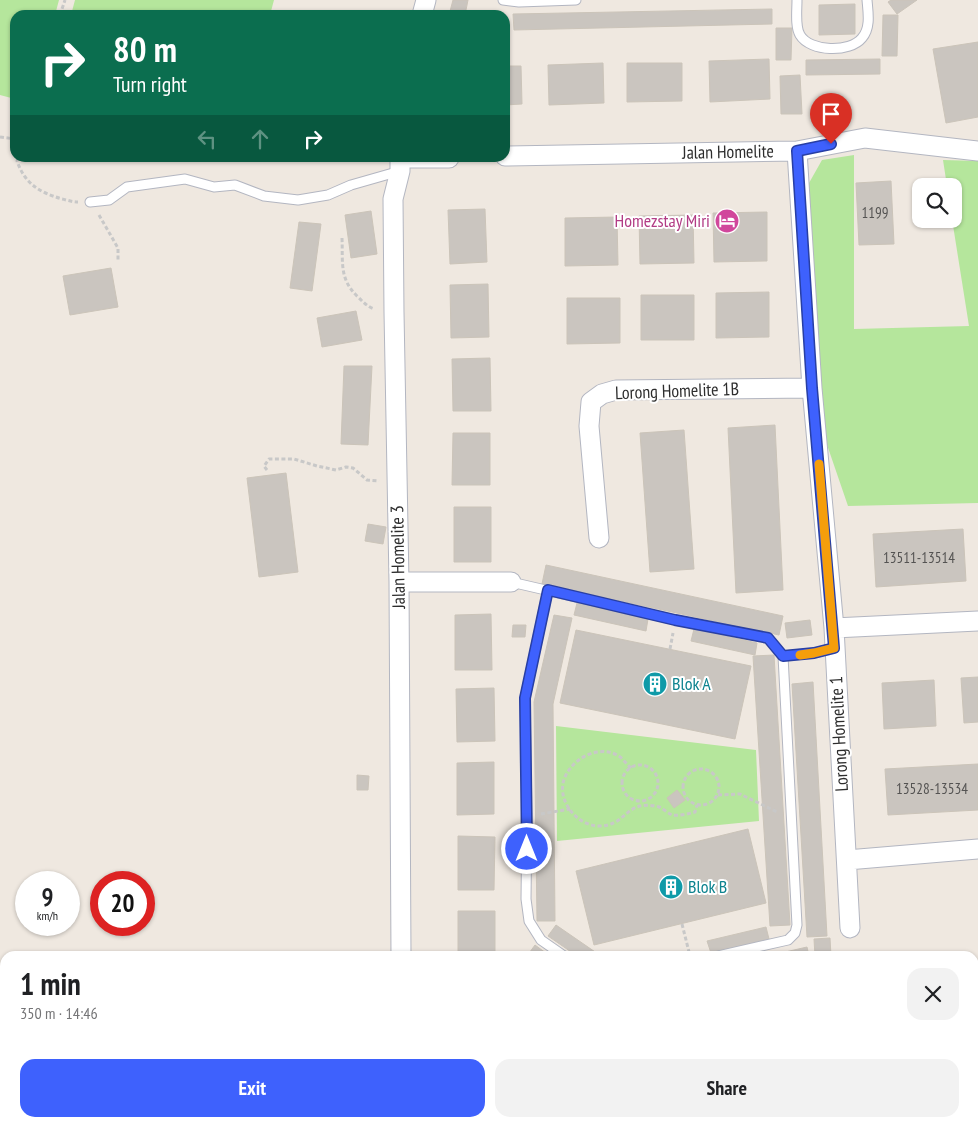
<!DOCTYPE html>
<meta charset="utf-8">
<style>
:root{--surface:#fff;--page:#f2f2f2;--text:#202124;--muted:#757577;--accent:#3e61fd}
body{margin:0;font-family:"PT Sans Narrow",sans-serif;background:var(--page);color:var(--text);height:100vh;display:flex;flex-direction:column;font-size:19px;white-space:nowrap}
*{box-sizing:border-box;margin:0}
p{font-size:16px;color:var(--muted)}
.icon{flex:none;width:28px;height:28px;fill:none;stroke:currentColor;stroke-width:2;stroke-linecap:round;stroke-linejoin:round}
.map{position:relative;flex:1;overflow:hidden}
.drawer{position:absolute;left:0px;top:951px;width:979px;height:176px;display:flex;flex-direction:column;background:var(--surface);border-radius:15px 15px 0 0;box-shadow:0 1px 4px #0004}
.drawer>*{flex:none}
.top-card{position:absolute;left:10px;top:10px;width:500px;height:152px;border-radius:15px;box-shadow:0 1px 4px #0004;background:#0b6e4f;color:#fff;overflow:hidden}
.tools{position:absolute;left:912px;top:178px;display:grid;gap:10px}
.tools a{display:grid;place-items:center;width:50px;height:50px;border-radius:10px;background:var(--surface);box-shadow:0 1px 4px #0004;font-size:25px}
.speed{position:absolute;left:15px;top:871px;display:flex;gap:10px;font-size:25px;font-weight:700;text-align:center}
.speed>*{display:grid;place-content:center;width:65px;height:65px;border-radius:50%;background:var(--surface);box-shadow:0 1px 4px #0004;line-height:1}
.speed small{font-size:12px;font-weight:400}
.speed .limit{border:8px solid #d22;background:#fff;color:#111}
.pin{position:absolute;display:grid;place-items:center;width:42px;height:42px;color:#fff;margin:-51px -21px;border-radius:50% 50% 50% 0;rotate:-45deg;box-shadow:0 0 5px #0007}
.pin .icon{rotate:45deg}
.me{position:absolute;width:55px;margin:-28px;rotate:0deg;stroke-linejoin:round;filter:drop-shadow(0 0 4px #0008)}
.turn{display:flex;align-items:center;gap:18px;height:105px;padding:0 20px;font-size:22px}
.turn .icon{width:65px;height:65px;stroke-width:2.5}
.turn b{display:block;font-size:35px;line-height:42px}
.lanes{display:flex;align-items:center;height:48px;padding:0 20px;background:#0003;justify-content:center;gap:25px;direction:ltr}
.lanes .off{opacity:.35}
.round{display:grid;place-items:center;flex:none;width:52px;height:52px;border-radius:15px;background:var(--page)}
.overview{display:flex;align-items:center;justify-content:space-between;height:85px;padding:0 20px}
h1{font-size:30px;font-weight:600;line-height:38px}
.button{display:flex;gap:10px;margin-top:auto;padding:10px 20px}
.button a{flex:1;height:58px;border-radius:15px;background:var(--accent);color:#fff;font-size:20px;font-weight:600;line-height:58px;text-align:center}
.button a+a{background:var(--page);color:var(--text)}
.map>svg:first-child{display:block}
.green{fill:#b5e69c}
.building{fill:#cac5bf;stroke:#cbc4b9}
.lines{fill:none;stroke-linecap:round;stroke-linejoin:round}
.lane-casing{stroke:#b3b6c1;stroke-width:11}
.street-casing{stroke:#b3b6c1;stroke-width:21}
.path{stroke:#c8c8c8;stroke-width:3;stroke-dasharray:4 2.5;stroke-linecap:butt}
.lane{stroke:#fff;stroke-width:9}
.street{stroke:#fff;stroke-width:19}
.route-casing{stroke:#283fa4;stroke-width:12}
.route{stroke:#3e61fd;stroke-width:9}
.slow{stroke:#f59e0b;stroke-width:9}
.labels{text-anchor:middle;stroke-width:4;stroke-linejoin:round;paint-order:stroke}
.number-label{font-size:15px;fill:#545352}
.street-label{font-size:18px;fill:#2d2d2d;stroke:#fff}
.hotel-label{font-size:18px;fill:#b23c85;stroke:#fff;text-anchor:end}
.culture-label{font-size:18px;fill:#0d838f;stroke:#fff;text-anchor:start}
</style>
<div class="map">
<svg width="978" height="1127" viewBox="0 0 978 1127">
<rect width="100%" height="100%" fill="#efe8e0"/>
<path class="green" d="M0,0H59L55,15H15V99L0,95Z
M75,0H274L270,15H71Z
M854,155V329L969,326L952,219H954V186H947L943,160L978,161V503L848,506L824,436L810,216L809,183L822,160Z
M556,726L756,750L759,821L557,841Z"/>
<path class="building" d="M453,0H468L465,15H449Z
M891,0H917L897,14L888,2Z
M855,4V34L819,35V5Z
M772,9V24L514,30L513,14Z
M883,15H898L897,56H882Z
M776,28H792L791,60H776Z
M978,42V117L946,123L933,49Z
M769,59L770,99L710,102L709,61Z
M880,59V74L806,75V60Z
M603,63L604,103L549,105L548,65Z
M627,63H682V101L627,102Z
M505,66H521L522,104L505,105Z
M800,75L802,114H781L780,76Z
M891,181L894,244L859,245L856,183Z
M485,209L487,262L450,264L448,210Z
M371,211L377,254L351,258L345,215Z
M767,212V261L714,262L713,213Z
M693,215L694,263L640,264L639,216Z
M617,217L618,265L565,266V218Z
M299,222L321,224L312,291L290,288Z
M111,268L118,307L70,315L63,276Z
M488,284L489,337L451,338L450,285Z
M769,292V337L716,338V293Z
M641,295H694V340H641Z
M567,298H620V343L567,344Z
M356,311L362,340L322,347L317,318Z
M490,358L491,411H453L452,359Z
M344,366H372L368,445L341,444Z
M775,425L783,590L736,593L728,428Z
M684,430L694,569L650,572L640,433Z
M453,433H490V485H452Z
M286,473L298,572L259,577L247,478Z
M454,507H491V562H454Z
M368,524L386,527L383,544L365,541Z
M963,529L966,581L876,587L873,534Z
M546,565L783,616L779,635L542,584Z
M577,603L648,619L646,631L574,615Z
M491,614L492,670H455V615Z
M554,615L572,618L553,704L555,921H537L534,702Z
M810,620L812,635L787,638L785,623Z
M513,625H526L525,637H512Z
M694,629L757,643L755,655L691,641Z
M576,630L751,666L735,739L560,703Z
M774,655L790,925L770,926L753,656Z
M978,677V722L964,723L961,678Z
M934,680L936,726L884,729L882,683Z
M813,682L827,936L807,937L792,684Z
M494,688L495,741L457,742L456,689Z
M494,762V814L457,815V763Z
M978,764V810L888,815L885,769Z
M357,775L369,776L368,790H357Z
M677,790L685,800L674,808L667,798Z
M748,829L766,903L594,945L576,871Z
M458,836L495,837L494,890H458Z
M458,911H495V956H458Z
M556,925L601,956H577L548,936Z
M766,927L769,939L711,953L707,941Z
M830,938L831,956H815L814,939Z
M535,945L550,956H527Z
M807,947L809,956H768Z"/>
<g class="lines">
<defs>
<path id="lane" d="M503,0L519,2L576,0
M797,0C797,10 795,27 800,35C810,52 850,53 862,38C871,28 868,12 867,0
M90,202L109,200L127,187L185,179L214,187L235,185L264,196L298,200L328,195L351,185L400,171
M511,582L675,620L768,638L783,656L797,925L795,933L788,940L718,956
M548,590L525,698L527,816L526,899L529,921L541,940L564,956
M783,656L814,653L834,648"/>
<path id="street" d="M422,15L426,0
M797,151L812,388L834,628L850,928
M505,156L797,151L865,138L978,151
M400,158V171L393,199L394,312L399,582L401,956
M400,158H449
M599,538L589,426L591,402L602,394L616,390L812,388
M399,582H511
M834,628L978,621
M847,860L978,849"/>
</defs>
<use href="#lane" class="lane-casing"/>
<use href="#street" class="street-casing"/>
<path class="path" d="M60,15L65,0
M0,137L15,139
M18,158L17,161C25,184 39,192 62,199C67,200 72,202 78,202
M99,215L118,248V262
M342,238C343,263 339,279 358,297C363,302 368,307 374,309
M267,470L264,466L269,459H294L317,466L336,470L346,467L353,468L367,480L379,481
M670,649L673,633
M622 783a18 18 0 1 1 36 0a18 18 0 1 1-36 0Z
M631,768C626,764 622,757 617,755C596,744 568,761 563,783C559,804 579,827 601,826C621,825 626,809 640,806C645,805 655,805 659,807C664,809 668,813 672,815C680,816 688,814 695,812L697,805
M683 787a18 18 0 1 1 36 0a18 18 0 1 1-36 0Z
M718,795L740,794L777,812
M541,814L570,809
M682,924L690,956"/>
<use href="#lane" class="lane"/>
<use href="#street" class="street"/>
</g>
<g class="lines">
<defs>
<path id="route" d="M527,849L525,698L548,590L675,620L768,638L783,656L814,653L834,648L812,388L797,151L831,144"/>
</defs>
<use href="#route" class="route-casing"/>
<use href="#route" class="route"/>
<path class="slow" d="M800,655L814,653L834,648L819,464"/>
</g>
<defs>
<symbol id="hotel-disc" viewBox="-11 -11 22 22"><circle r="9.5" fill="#d1479c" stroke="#fff"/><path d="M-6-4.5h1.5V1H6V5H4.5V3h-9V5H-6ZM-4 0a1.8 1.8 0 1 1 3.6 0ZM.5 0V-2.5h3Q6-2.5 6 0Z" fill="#fff"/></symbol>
<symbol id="building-disc" viewBox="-11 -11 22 22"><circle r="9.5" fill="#0f9aa8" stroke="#fff"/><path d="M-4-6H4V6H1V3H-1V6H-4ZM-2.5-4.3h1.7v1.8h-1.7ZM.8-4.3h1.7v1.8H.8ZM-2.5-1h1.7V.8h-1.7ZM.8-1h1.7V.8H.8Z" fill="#fff"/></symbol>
</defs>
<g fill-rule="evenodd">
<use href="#hotel-disc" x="713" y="207" width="28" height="28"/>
<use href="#building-disc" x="641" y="670" width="28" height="28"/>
<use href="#building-disc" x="657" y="873" width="28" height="28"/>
</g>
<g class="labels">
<g class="number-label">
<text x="875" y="218">1199</text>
<text x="919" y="563">13511-13514</text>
<text x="932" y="794">13528-13534</text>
</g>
<g class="street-label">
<text transform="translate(728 152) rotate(-1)" y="6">Jalan Homelite</text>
<text transform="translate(677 391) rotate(-2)" y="6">Lorong Homelite 1B</text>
<text transform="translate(398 557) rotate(-91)" y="6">Jalan Homelite 3</text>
<text transform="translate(839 734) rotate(-93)" y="6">Lorong Homelite 1</text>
</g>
<g class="hotel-label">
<text x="710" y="227">Homezstay Miri</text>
</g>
<g class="culture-label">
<text x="672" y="690">Blok A</text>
<text x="688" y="893">Blok B</text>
</g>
</g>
</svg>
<div class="tools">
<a><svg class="icon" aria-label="search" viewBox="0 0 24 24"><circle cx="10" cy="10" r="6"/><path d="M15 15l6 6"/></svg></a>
</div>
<div class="speed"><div>9<small>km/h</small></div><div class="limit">20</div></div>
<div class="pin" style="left:831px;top:144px;background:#d93025"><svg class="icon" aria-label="arrive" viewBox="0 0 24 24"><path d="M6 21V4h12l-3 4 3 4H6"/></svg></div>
<svg class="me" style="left:527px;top:849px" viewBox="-20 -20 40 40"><circle r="17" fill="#3e61fd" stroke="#fff" stroke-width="3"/><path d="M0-11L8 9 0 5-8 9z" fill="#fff"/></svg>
<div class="top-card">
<div class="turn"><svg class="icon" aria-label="right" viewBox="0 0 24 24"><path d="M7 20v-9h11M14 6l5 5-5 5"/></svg><div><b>80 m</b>Turn right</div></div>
<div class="lanes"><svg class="icon off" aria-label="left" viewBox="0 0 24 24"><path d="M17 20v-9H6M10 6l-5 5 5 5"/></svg><svg class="icon off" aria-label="ahead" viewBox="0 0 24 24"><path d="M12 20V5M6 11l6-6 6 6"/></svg><svg class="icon" aria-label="right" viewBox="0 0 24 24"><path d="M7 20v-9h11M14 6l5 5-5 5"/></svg></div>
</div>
<section class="drawer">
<div class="overview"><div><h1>1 min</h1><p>350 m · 14:46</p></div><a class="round"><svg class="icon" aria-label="close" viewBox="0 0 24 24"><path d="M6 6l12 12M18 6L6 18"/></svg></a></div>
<div class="button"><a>Exit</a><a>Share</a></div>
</section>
</div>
